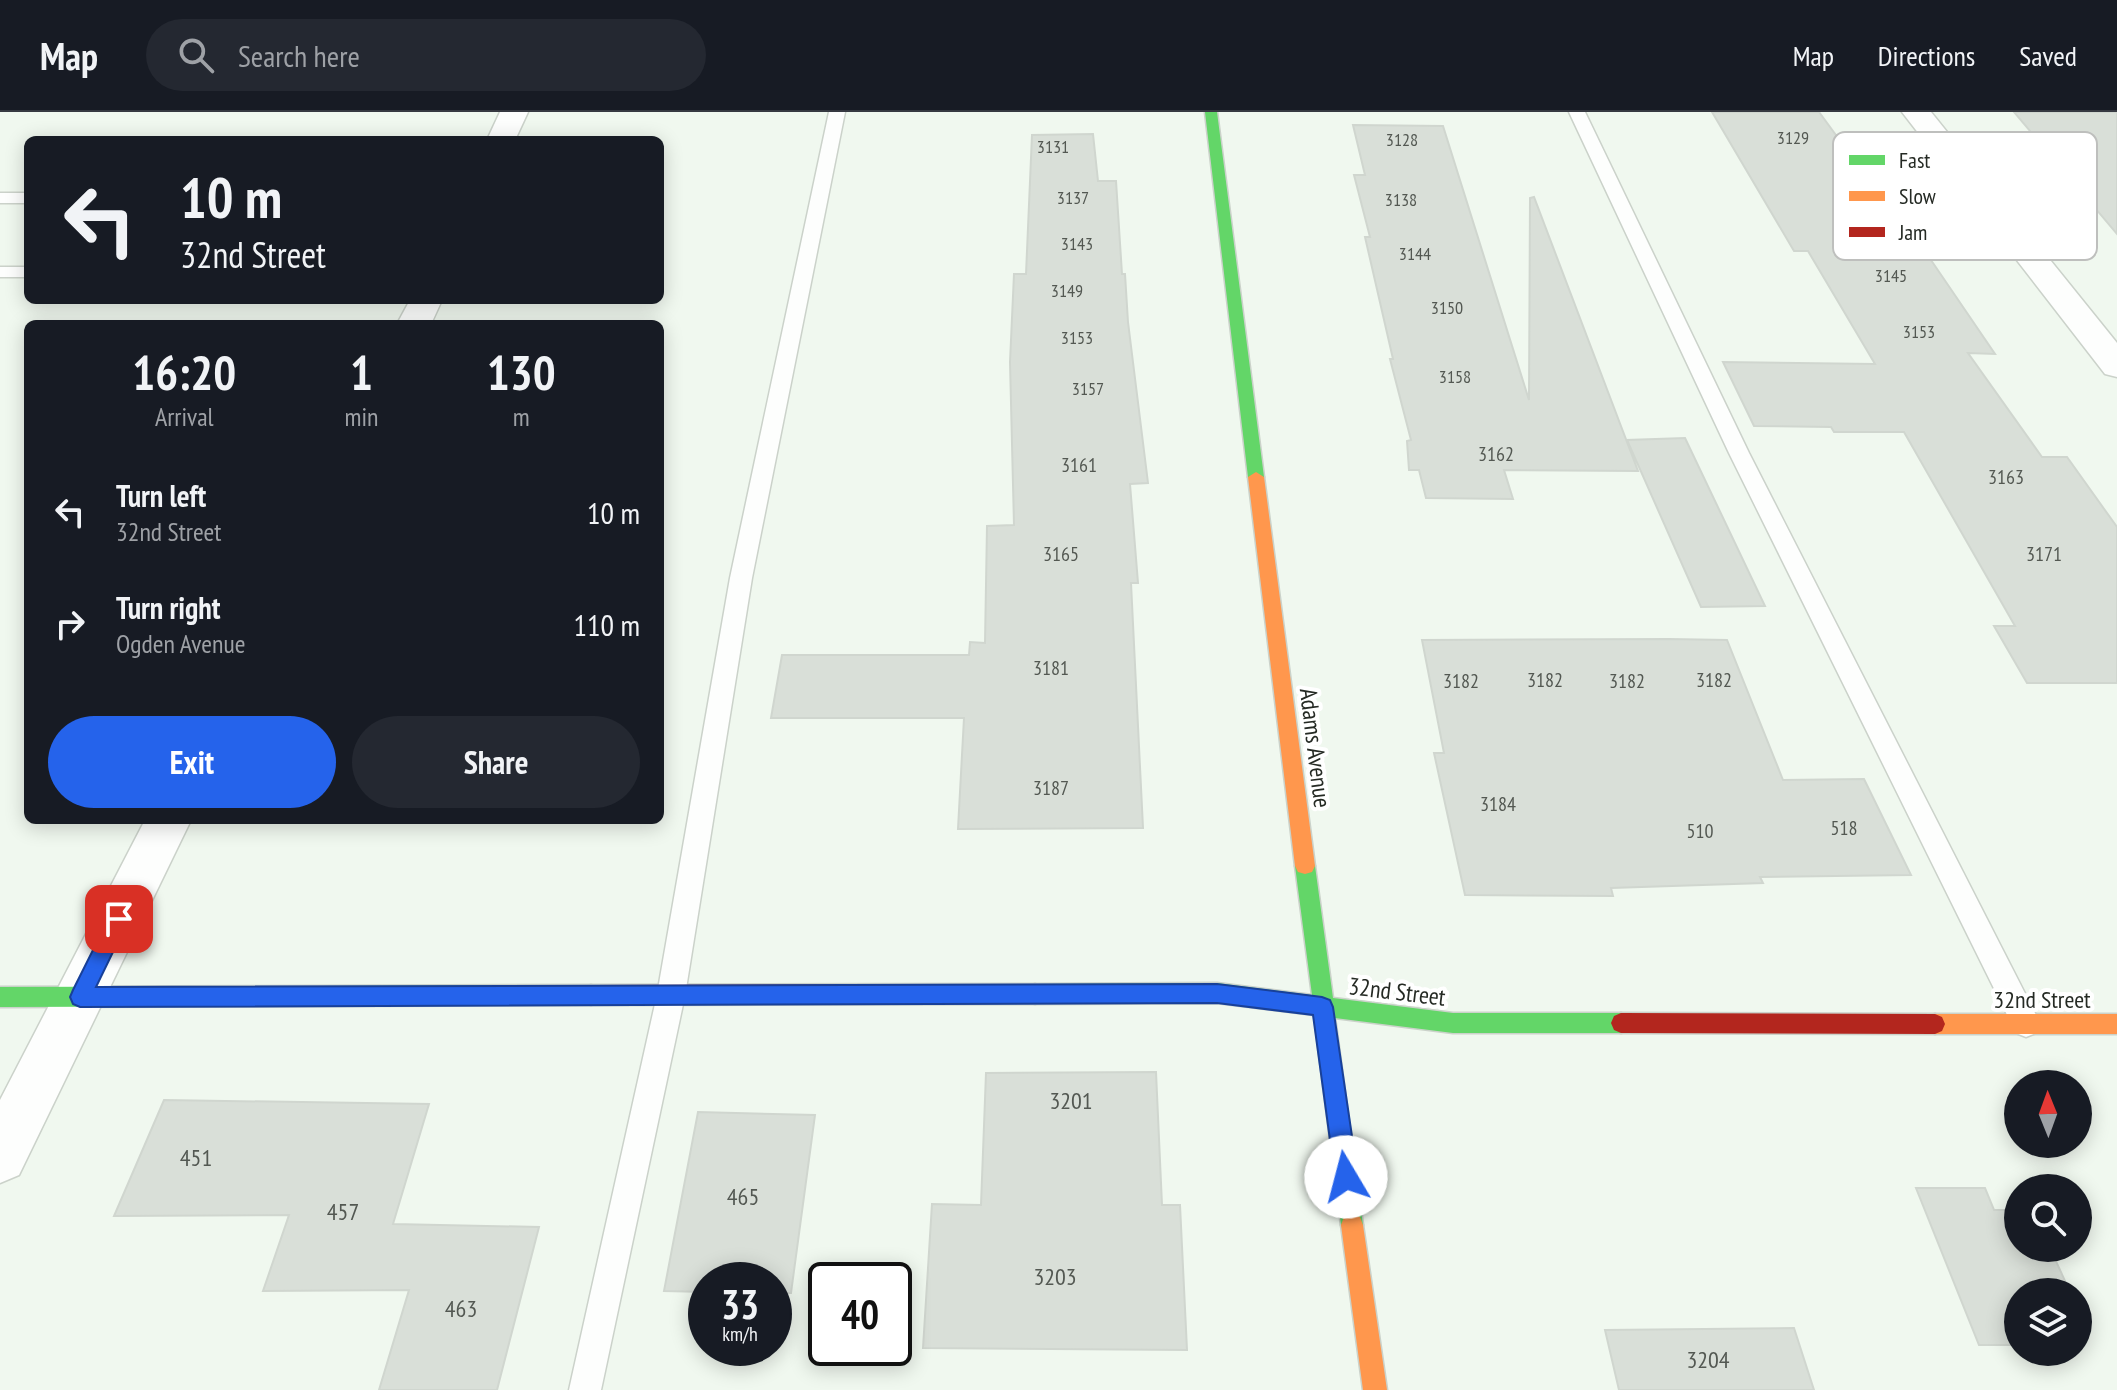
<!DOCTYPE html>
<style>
:root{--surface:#171b24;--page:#242831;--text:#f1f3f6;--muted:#9ea1a6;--line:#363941;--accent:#2563eb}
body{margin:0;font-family:"PT Sans Narrow",sans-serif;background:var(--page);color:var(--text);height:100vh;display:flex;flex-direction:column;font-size:30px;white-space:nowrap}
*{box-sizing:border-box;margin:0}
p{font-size:26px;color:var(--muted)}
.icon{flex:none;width:44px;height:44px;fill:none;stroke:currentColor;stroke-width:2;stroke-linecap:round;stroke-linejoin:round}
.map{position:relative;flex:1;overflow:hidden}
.side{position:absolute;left:24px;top:208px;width:640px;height:504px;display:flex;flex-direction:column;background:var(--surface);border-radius:12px;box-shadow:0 4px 20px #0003}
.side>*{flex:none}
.hud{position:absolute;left:24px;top:24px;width:640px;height:168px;border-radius:12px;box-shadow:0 4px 20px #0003;background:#171b24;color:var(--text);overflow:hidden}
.needle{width:52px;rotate:359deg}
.fabs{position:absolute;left:2004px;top:958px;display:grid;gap:16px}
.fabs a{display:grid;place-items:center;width:88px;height:88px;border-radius:50%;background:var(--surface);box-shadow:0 4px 20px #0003;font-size:40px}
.speed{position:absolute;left:688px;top:1150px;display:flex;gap:16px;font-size:40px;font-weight:700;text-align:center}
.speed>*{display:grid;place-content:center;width:104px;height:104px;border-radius:50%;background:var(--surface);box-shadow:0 4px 20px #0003;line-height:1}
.speed small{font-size:20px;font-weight:400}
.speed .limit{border:4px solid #111;border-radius:12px;background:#fff;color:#111}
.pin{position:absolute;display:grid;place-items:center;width:68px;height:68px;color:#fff;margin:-34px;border-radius:16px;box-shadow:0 4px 12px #0006}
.me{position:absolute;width:88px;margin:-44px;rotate:352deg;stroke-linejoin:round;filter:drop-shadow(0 0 6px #0008)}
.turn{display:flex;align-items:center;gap:28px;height:168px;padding:0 24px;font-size:36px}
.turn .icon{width:104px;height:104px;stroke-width:2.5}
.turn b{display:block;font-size:56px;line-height:68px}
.eta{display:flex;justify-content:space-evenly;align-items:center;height:136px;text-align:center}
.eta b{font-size:48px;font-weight:700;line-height:56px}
.action{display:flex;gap:16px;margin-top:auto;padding:16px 24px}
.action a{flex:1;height:92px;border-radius:48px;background:var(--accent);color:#fff;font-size:32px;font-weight:700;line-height:92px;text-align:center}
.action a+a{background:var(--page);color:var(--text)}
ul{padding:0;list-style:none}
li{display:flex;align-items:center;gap:24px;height:112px;padding:0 24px}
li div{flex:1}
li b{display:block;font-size:30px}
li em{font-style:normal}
header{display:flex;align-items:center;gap:48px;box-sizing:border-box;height:112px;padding:0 40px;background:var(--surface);border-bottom:2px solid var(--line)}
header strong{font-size:38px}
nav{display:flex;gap:44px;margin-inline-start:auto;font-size:28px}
.search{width:560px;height:72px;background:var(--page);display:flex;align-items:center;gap:20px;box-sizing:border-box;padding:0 28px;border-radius:44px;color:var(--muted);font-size:30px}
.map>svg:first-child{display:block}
.building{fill:#d9dfd8;stroke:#d0d6cf;stroke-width:2}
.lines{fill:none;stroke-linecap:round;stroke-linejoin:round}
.lane-casing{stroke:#cbd2ca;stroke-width:3}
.street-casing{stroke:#cbd2ca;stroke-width:3}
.fast-casing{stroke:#cbd2ca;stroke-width:3}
.slow-casing{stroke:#cbd2ca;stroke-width:3}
.jam-casing{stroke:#cbd2ca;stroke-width:3}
.lane{fill:#fdfefd;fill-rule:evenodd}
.street{fill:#fdfefd;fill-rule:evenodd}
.fast{fill:#63d668;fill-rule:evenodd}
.slow{fill:#ff974d;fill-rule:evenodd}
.jam{fill:#b3261e;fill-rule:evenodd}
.route{fill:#2563eb;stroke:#184099;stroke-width:2}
.labels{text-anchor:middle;stroke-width:8;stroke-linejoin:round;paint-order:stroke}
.far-number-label{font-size:18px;fill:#535852}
.number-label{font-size:20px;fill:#535852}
.street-label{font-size:24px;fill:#252a24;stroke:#fff}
.near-number-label{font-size:24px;fill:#535852}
.key{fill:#fff;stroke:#bebfbd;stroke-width:2}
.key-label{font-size:22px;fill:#252a24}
</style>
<header>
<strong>Map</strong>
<div class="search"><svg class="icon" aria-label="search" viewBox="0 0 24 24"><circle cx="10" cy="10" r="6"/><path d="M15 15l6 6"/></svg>Search here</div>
<nav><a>Map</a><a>Directions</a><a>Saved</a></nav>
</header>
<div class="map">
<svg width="2117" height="1278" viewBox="0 0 2117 1278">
<rect width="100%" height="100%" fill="#f0f8ef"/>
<path class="building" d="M1712,0H1819L1866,64H1871L1933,151L1995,242L1968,241L2042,345H2067L2117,415V571H2027L1994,514H2015L1904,320H1834L1831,315L1754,314L1723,250L1875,252L1808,139H1794Z
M2014,0H2117V122Z
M1353,13L1443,14L1529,288L1530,86L1534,85L1638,359L1504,358L1513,387L1426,386L1419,358H1409L1407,329L1411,328L1390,247H1393L1365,125H1370L1354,63H1365Z
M1093,22L1098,69H1116L1122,162H1125L1128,210L1148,371L1130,372L1138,471H1131L1143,716L958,717L964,606H771L782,543H969L970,530L985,531L987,414L1014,413L1010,250L1014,162H1026L1032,23Z
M1685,326L1765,494L1701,495L1627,328Z
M1669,527L1727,528L1783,668L1864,667L1911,763L1760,765L1763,771L1611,776L1613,784L1465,783L1434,641H1444L1422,528Z
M1156,960L1162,1093H1180L1187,1238L923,1236L932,1092L981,1093L986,961Z
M164,988L429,992L393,1112L539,1115L497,1278H379L409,1178L263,1179L289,1103L114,1104Z
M698,1000L815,1003L791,1181H774V1168H706V1180L664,1179Z
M1916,1076H1985L1994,1098H2018V1136H2050L2070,1180H2018V1233H1979Z
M1794,1216L1814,1278H1619L1605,1218Z"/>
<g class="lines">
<defs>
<path id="lane" d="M829,0H845L752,466L685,883L601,1278H569L657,883L730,466Z
M1569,0H1585L1749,341L2036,903L2040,912L2036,921L2026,925L2016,921L1729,341Z
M0,81H28V91H0Z
M0,155H28V165H0Z"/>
<path id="street" d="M500,0H528L515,28H487Z
M1902,0H1931L2117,231V265L2105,262Z
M410,188H442L431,212H397Z
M145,708H191L19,1063L0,1071V988Z"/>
<path id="fast" d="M1205,0H1217L1264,365L1256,370L1248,365Z
M1305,746L1312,748L1315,754L1333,886L1453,901H1621L1628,904L1631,911L1628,918L1621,921H1453L1335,906L1363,1113L1360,1121L1352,1124L1344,1121L1341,1113L1314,903L1217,891L1035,892L1028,889L1025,882L1028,875L1035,872L1217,871L1312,883L1295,754L1298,748Z
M591,873L598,876L601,883L598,890L591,893L0,895V875Z"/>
<path id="slow" d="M1256,360L1264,365L1315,754L1312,760L1305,762L1298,760L1295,754L1248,365Z
M1935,902H2117V922H1935L1928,919L1925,912L1928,905Z
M1352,1102L1360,1105L1363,1113L1387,1278H1363L1341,1113L1344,1105Z"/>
<path id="jam" d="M1035,872L1042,875L1045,882L1042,889L1035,892L591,893L584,890L581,883L584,876L591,873Z
M1621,901L1935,902L1942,905L1945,912L1942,919L1935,922L1621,921L1614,918L1611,911L1614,904Z"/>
</defs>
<use href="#lane" class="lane-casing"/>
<use href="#street" class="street-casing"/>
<use href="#fast" class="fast-casing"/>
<use href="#slow" class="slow-casing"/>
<use href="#jam" class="jam-casing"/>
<use href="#lane" class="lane"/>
<use href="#street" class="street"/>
<use href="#fast" class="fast"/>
<use href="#slow" class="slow"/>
<use href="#jam" class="jam"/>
</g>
<path class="route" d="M119,798L129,807L96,875L1217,872L1322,885L1330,888L1333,895L1358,1065L1354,1073L1346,1076L1338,1073L1335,1065L1313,903L1217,891L80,895L73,892L70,885L73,878L112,800Z"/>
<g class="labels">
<g class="far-number-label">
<text x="1793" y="32">3129</text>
<text x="1402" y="34">3128</text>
<text x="1053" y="41">3131</text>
<text x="1073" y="92">3137</text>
<text x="1401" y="94">3138</text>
<text x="1077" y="138">3143</text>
<text x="1415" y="148">3144</text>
<text x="1891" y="170">3145</text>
<text x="1067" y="185">3149</text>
<text x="1447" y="202">3150</text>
<text x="1919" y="226">3153</text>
<text x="1077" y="232">3153</text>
<text x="1455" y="271">3158</text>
<text x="1088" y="283">3157</text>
</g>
<g class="number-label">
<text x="1496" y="349">3162</text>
<text x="1079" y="360">3161</text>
<text x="2006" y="372">3163</text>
<text x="1061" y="449">3165</text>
<text x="2044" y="449">3171</text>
<text x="1051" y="563">3181</text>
<text x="1545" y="575">3182</text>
<text x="1714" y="575">3182</text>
<text x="1461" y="576">3182</text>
<text x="1627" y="576">3182</text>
<text x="1051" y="683">3187</text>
<text x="1498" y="699">3184</text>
<text x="1844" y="723">518</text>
<text x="1700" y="726">510</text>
</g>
<g class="street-label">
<text transform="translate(1315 636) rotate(83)" y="8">Adams Avenue</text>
<text transform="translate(1397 880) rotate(7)" y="8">32nd Street</text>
<text x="2042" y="896">32nd Street</text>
</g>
<g class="near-number-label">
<text x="1071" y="997">3201</text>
<text x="196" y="1054">451</text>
<text x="743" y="1093">465</text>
<text x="343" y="1108">457</text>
<text x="1055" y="1173">3203</text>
<text x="461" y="1205">463</text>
<text x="1708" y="1256">3204</text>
</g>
</g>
<rect x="1833" y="20" width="264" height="128" rx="12" class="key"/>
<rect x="1849" y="43" width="36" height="10" fill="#63d668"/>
<rect x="1849" y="79" width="36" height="10" fill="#ff974d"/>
<rect x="1849" y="115" width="36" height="10" fill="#b3261e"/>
<g class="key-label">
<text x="1899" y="56">Fast</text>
<text x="1899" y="92">Slow</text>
<text x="1899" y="128">Jam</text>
</g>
</svg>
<div class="fabs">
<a><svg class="needle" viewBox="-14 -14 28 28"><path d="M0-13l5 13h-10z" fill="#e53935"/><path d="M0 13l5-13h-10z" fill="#9ea1a6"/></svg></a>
<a><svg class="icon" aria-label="search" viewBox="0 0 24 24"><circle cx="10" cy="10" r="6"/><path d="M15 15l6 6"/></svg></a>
<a><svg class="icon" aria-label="layers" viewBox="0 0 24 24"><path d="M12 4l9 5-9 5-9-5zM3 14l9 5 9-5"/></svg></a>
</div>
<div class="speed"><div>33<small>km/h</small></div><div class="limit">40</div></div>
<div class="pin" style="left:119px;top:807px;background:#d93025"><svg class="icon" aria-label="arrive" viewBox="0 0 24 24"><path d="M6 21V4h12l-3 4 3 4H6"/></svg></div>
<svg class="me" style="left:1346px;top:1065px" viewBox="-20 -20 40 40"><circle r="19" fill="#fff"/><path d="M0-13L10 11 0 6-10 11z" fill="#2563eb"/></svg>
<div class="hud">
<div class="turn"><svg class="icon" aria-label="left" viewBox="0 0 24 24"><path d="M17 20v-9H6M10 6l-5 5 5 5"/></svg><div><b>10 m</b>32nd Street</div></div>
</div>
<section class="side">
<div class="eta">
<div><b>16:20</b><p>Arrival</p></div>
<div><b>1</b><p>min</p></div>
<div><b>130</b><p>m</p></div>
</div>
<ul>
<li><svg class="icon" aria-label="left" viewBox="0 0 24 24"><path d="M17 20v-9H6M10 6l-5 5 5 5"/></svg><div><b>Turn left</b><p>32nd Street</p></div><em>10 m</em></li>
<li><svg class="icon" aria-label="right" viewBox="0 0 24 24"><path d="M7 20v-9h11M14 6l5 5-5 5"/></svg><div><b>Turn right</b><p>Ogden Avenue</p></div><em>110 m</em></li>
</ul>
<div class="action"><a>Exit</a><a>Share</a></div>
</section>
</div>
